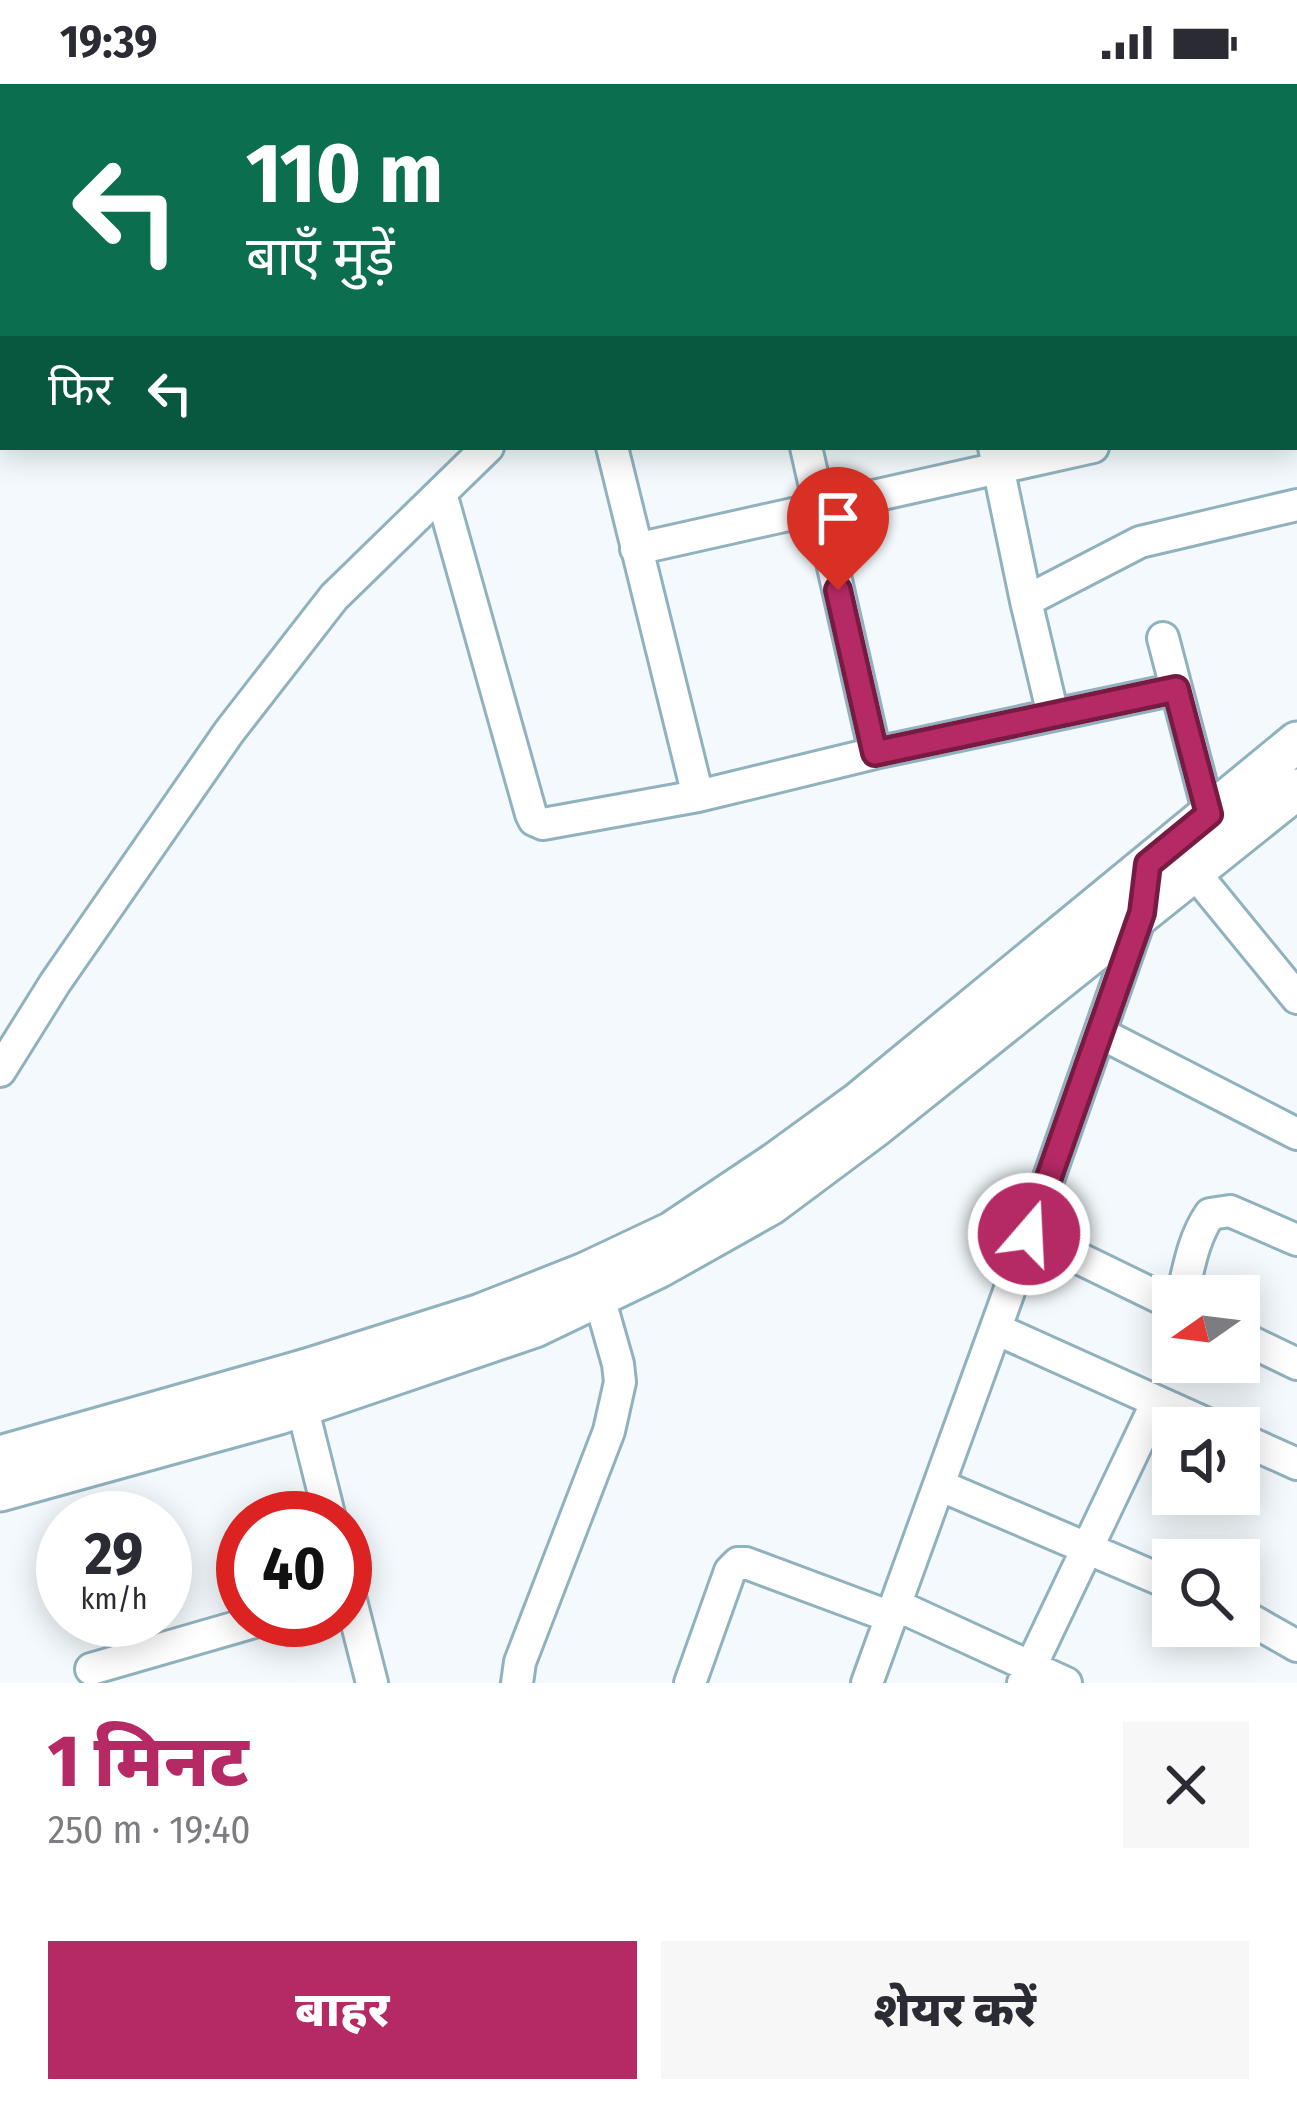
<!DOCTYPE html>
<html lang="hi">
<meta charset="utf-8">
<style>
:root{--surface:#fff;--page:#f7f7f7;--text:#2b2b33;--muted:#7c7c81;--accent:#b52964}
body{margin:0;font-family:"Fira Sans Condensed","Noto Sans Devanagari",sans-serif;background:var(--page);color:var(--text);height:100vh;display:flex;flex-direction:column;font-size:45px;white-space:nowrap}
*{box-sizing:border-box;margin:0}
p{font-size:39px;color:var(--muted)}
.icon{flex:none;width:66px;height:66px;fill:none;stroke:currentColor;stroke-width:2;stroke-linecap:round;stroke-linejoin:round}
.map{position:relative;height:1599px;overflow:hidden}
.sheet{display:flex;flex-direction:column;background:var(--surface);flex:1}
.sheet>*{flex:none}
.banner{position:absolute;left:0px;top:0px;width:1299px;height:366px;box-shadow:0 6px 30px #0003;background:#0b6e4f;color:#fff;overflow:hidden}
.needle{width:78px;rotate:256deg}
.tools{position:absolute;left:1152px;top:1191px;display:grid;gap:24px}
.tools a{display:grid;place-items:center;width:108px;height:108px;border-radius:0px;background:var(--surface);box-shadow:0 6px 30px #0003;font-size:60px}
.speed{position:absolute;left:36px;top:1407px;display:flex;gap:24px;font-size:60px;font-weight:700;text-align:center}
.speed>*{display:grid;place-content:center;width:156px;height:156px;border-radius:50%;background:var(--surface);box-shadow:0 6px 30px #0003;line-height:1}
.speed small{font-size:30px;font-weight:400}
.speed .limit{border:18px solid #d22;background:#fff;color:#111}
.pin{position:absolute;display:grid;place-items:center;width:102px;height:102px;color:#fff;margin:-123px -51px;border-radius:50% 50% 50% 0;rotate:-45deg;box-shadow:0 0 12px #0007}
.pin .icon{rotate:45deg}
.me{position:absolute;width:132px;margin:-66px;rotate:19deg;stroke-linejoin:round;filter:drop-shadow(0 0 9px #0008)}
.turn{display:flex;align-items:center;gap:42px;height:252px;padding:0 48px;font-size:54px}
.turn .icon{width:156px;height:156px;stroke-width:2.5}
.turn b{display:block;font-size:84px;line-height:102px}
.then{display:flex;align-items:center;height:114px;padding:0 48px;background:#0003;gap:24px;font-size:45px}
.round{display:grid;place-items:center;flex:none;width:126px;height:126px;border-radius:0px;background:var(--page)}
.overview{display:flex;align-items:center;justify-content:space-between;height:204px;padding:0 48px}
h1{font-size:72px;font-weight:800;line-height:90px;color:var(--accent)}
.action{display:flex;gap:24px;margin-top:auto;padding:24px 48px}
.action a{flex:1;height:138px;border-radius:0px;background:var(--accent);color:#fff;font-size:48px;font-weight:800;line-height:138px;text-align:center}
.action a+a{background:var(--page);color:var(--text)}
.status{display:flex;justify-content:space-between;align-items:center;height:84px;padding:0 60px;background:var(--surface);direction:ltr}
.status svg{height:33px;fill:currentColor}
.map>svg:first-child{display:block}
.water{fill:#78d7fb;stroke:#599fba;stroke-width:3}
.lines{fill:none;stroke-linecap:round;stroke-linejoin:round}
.minor-casing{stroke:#90b1be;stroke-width:36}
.major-casing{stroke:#90b1be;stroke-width:45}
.minor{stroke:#fff;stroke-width:30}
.major{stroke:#fff;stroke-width:39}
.route-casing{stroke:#761b41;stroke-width:30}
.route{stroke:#b52964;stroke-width:21}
</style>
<div class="status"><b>19:39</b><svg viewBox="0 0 49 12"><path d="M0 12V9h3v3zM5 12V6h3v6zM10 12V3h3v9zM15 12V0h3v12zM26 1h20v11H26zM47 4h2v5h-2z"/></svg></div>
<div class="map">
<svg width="1297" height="1599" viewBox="0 0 1297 1599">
<rect width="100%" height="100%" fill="#f3f9fc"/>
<path class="water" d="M0,0H677V3H3V279L0,281Z"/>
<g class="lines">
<defs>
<path id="minor" d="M107,0V3
M911,0V3
M1175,0V3
M858,3L862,0
M1296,165H1297
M1296,318H1297
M0,332L3,331
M612,363L698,712
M806,363L875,669
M994,363L1026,517L1053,631
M441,409L531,730L534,736L543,740L698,712L875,669L1176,605
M636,465L1093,363
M1026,517L1140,458L1297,421
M1163,554L1209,730
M1194,788L1297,914
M1100,949L1297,1050
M0,987L55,899L229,648L334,513L488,363
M1029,1150L1173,1220
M1182,1212C1189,1183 1193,1155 1210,1130L1230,1127L1297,1156
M996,1245L1216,1344
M1239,1252L1297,1280
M302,1322L330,1434
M1239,1354L1297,1380
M939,1401L1173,1501
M345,1493L372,1599
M896,1521L1066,1599
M1239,1529L1297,1562
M91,1585L261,1536
M517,1599L520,1578L609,1347L620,1298L618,1280L599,1213
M690,1599L730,1487L738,1479H746L891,1533
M867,1599L1007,1213L1142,828
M1023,1599L1157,1318"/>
<path id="major" d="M0,1372L307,1285L481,1230L585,1189L672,1148L775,1079L859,1018L1297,658
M0,1407L279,1330L535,1243L658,1184L770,1121L876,1042L1297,705"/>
</defs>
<use href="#minor" class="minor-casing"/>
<use href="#major" class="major-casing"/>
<use href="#minor" class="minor"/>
<use href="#major" class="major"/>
</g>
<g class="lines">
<defs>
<path id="route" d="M838,506L875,669L1176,605L1209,730L1148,780L1142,829L1029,1150"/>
</defs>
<use href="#route" class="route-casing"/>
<use href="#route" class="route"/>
</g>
</svg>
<div class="tools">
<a><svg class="needle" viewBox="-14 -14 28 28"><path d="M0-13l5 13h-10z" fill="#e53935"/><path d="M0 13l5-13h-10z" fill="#7c7c81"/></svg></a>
<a><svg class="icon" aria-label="sound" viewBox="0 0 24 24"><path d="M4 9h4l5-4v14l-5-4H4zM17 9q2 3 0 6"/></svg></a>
<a><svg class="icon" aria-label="search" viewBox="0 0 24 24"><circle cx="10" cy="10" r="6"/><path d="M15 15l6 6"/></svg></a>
</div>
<div class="speed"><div>29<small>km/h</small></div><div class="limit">40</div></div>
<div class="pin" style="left:838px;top:506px;background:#d93025"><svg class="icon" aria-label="arrive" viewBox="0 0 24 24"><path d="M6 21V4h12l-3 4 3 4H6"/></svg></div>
<svg class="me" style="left:1029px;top:1150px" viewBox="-20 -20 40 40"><circle r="17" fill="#b52964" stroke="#fff" stroke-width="3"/><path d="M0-11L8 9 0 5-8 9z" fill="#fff"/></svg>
<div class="banner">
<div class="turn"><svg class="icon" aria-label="left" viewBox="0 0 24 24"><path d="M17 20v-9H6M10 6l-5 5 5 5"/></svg><div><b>110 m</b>बाएँ मुड़ें</div></div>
<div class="then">फिर<svg class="icon" aria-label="left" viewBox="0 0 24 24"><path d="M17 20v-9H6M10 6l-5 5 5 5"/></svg></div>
</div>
</div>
<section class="sheet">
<div class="overview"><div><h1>1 मिनट</h1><p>250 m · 19:40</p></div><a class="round"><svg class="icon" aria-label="close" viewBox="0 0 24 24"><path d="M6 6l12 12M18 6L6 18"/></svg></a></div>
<div class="action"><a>बाहर</a><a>शेयर करें</a></div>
</section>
